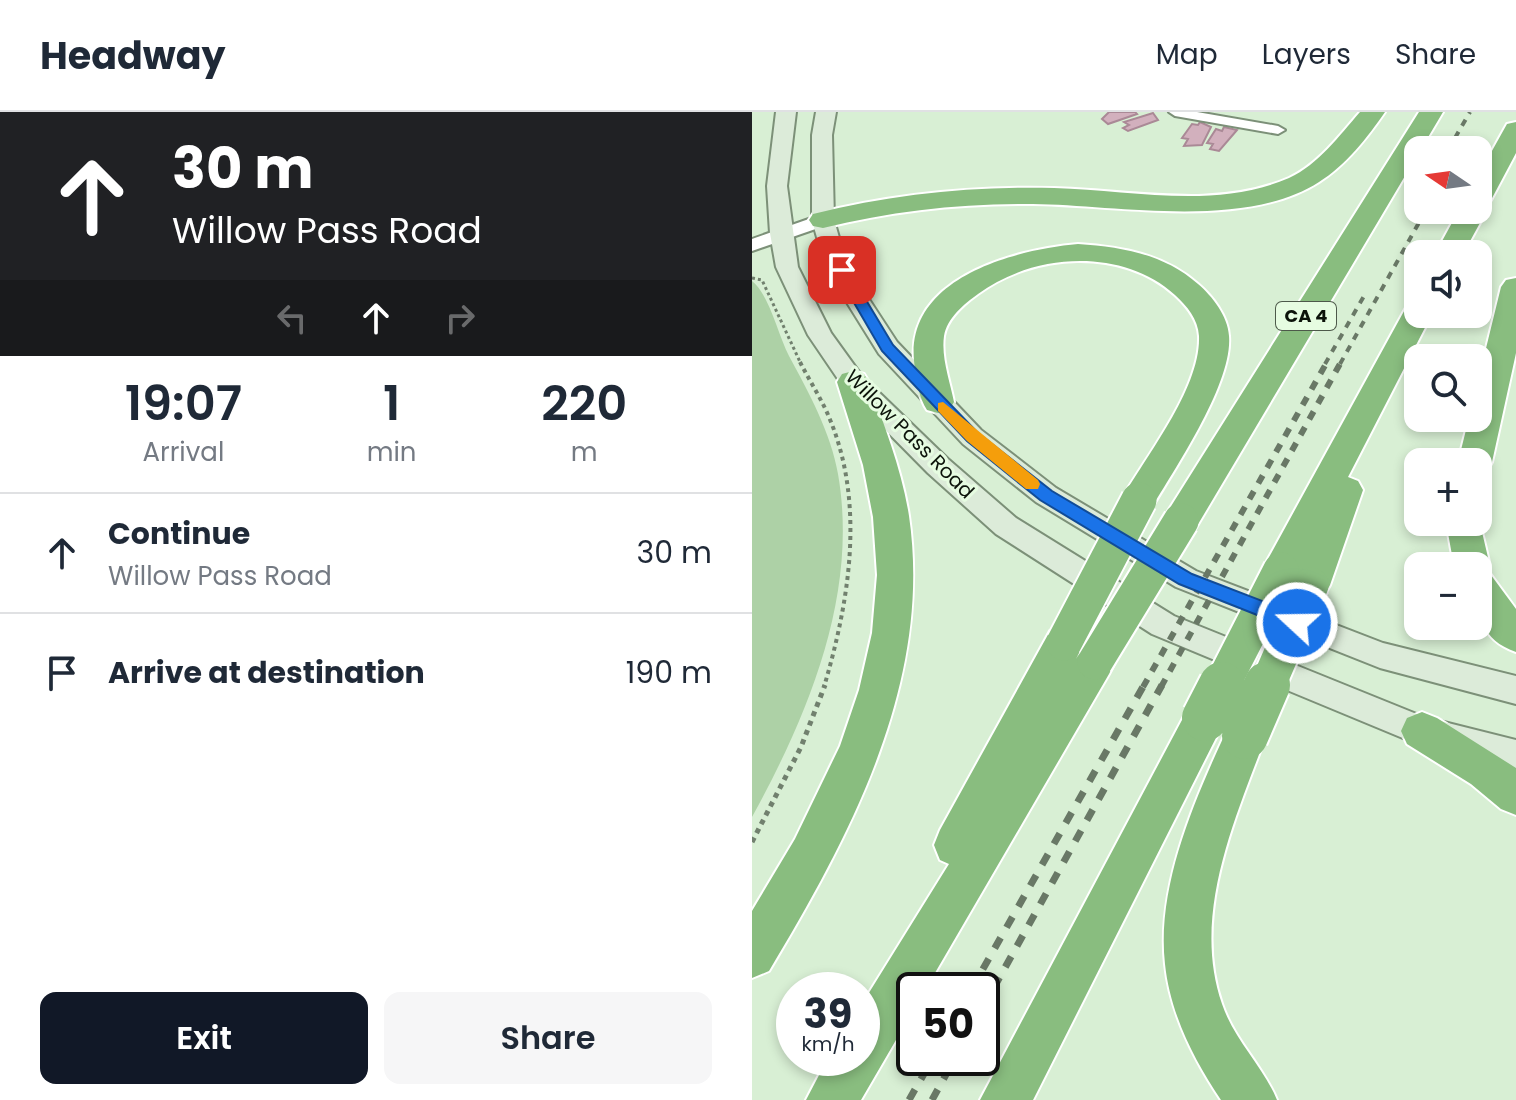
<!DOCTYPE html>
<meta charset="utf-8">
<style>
:root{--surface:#fff;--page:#f6f6f7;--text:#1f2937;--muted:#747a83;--line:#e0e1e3;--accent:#111827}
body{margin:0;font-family:Poppins,sans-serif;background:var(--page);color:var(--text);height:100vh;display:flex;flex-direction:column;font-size:30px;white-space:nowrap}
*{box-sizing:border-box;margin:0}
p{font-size:26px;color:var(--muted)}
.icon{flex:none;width:44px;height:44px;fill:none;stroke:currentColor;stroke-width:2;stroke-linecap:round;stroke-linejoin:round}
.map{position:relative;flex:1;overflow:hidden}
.drawer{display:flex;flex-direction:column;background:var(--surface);width:752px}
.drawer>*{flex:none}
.hud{background:#202124;color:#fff;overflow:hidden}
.needle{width:52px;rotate:283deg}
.buttons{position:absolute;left:652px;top:24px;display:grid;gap:16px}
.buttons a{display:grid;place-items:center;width:88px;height:88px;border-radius:16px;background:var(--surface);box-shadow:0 4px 12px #0003;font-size:40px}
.speed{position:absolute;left:24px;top:860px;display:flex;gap:16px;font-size:40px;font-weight:700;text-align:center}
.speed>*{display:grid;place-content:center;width:104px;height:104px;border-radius:50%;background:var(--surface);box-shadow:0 4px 12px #0003;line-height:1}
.speed small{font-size:20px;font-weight:400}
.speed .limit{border:4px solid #111;border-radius:12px;background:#fff;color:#111}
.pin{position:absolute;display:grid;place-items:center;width:68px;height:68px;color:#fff;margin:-34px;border-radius:16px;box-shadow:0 4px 12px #0006}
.me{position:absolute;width:88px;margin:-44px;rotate:291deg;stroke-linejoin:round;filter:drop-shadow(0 0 6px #0008)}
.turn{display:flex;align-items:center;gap:28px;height:168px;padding:0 40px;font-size:36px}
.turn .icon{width:104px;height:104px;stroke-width:2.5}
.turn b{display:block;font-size:56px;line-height:68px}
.lanes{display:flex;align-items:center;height:76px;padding:0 40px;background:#0003;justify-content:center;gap:40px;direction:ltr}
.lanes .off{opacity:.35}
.eta{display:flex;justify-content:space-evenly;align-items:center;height:136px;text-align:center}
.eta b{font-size:48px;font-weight:600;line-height:56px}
.cta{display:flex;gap:16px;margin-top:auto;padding:16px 40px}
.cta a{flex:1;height:92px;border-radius:16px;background:var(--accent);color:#fff;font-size:32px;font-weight:600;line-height:92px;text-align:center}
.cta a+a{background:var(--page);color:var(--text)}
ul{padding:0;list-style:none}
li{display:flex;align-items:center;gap:24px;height:120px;padding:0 40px;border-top:2px solid var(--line)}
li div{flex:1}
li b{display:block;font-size:30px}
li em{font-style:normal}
header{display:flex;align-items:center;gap:48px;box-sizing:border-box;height:112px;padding:0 40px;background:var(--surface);border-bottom:2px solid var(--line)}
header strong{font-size:38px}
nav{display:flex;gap:44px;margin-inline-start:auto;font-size:28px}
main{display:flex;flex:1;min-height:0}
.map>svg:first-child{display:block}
.green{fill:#add1a6}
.building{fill:#d2b0bd;stroke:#aa8996;stroke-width:2}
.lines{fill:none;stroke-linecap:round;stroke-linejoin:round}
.minor-casing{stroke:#7c9078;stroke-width:4}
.tertiary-casing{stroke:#7c9078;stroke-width:4}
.secondary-casing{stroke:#7c9078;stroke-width:4}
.motorway-casing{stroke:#fff;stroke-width:4}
.path-far2{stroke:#71806e;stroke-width:3;stroke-dasharray:3 3;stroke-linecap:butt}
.path-far1{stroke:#71806e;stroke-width:4;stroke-dasharray:4 4;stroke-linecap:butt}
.path{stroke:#71806e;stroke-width:5;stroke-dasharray:5 5;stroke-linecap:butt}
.minor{fill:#fff;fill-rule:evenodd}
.tertiary{fill:#fff;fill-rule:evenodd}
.secondary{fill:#dcebd9;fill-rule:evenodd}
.motorway{fill:#89bd7f;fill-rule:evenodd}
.rail-far2{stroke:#697866;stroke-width:4;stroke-dasharray:7 7;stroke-linecap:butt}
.rail-far1{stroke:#697866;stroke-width:6;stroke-dasharray:9 9;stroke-linecap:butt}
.rail{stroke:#697866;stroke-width:7;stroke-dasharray:12 12;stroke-linecap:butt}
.motorway-bridge-far1-casing{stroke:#fff;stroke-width:39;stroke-linecap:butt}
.motorway-bridge-casing{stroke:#fff;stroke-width:50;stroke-linecap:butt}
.motorway-bridge-far1{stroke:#89bd7f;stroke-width:35}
.motorway-bridge{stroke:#89bd7f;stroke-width:46}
.route{fill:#1a73e8;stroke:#114b97;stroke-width:2}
.slow{fill:#f59e0b}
.labels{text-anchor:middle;stroke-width:6;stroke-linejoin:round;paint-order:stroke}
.shield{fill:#e6fce1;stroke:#4d594a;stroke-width:2}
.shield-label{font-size:18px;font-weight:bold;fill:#0c130a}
.street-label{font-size:20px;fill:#0c130a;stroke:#e6fce1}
</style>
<header>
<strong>Headway</strong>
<nav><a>Map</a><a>Layers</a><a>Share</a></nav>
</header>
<main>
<section class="drawer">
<div class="hud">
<div class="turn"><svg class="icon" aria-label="ahead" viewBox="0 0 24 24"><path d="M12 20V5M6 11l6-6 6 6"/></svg><div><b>30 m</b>Willow Pass Road</div></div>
<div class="lanes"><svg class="icon off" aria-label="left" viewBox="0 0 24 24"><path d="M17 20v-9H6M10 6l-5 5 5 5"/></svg><svg class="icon" aria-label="ahead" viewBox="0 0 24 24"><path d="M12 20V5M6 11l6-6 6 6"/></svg><svg class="icon off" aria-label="right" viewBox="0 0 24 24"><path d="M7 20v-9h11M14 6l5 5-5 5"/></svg></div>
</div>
<div class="eta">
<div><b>19:07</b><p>Arrival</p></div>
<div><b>1</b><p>min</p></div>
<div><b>220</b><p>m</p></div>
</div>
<ul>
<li><svg class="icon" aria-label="ahead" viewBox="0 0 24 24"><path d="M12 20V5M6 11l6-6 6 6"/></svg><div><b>Continue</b><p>Willow Pass Road</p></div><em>30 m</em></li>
<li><svg class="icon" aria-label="arrive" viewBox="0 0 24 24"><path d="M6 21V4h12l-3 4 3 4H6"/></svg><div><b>Arrive at destination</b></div><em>190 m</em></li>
</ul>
<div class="cta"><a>Exit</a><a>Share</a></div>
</section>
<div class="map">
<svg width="764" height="988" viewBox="0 0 764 988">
<rect width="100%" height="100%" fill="#d8efd4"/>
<path class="green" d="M0,169C17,182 26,223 37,244C57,281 79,321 86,362C107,482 56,603 0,705Z"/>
<path class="building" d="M357,0H383L385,2L356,12L350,7Z
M401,1L406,8L376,19L371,16L377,13L372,10Z
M448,10L459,15L450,33L432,34L436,27L430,26L440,12L446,13Z
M472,15L485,18L467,39L458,37L461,32L455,31L464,17L470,19Z"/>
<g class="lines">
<defs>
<path id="minor" d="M417,0H445L526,14L533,18L526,22L423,4Z"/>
<path id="tertiary" d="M71,102L80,108L78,112L0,139V127Z"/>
<path id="secondary" d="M24,0H44L35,74L46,155L79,221L110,264L196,347L264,406L422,504L672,605L764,628V658L658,629L400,522L244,422L176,361L92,276L56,223L24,155L18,121L15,74Z
M64,0H84L80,23L82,108L90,136L113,181L145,230L229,318L304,376L444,459L631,531L764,564V592L628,556L424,475L284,390L211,332L127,242L89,181L68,136L60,108V23Z"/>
<path id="motorway" d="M608,0H633C616,25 593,54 567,70C493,118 365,93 281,92C210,91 140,99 71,116L61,114L57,108L61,102C141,82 220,74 302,76C379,78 464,98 537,66C567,52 587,24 608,0Z
M667,0H691L442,419L429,423L416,419L411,409L416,399Z
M764,10V41L739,88L732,95L735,98L711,142H683L707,98H726V64L755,12Z
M326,132C370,135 412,142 446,172C460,184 476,204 477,224C481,271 423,356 399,397L387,401L375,397L369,388C394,344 449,276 447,224C446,207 435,194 423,183C370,135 281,141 226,182C212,192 195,206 192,224C189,246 198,269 202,290L197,298L186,301L175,298C167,286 165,270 163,256C148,168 259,138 326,132Z
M764,166V241L740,350L735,359L726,362V350H706L717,306H726V269L749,175L754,168Z
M666,191V202H680L596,365L606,369L611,378L578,473L572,484L559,488L546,484L540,473L542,468L529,473L516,468L510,458L651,201L655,194Z
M101,259L112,262L117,270C132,314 150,358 157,404C181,569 99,722 17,859L0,866V799L43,727L88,634L107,578L120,521L125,463L121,405L111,353L85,270L90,262Z
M726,403L738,454L736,459L764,497V540C721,525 726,491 726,454H702L694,410H726Z
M312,515L326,519L332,531L324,547C332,533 342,533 357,538L363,550L357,562L173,878H162V897L109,988H54L76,946H110V892L197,752L188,748L182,733L188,718L298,519Z
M453,588L468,593L474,606L281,988H228L438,593Z
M670,600L685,606L764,656V703L749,697L719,672L655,632L649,619L655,606Z
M493,605L508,611L514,624C483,707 439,803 470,892C482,928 511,954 525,988H469C442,948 418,901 413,852C404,772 445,683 478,611Z"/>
</defs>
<use href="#minor" class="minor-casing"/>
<use href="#tertiary" class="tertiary-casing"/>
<use href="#secondary" class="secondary-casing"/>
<use href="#motorway" class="motorway-casing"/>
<path class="path-far2" d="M0,166L10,168L49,252"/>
<path class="path-far1" d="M48,250C58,270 71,289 79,310C113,395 97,490 72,575"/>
<path class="path" d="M0,730L49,635L73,573"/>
<use href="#minor" class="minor"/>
<use href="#tertiary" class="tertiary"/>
<use href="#secondary" class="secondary"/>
<use href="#motorway" class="motorway"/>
<path class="rail-far2" d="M696,38L718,0
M573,252L612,184
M588,252L674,98"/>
<path class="rail-far1" d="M391,575L575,250
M409,575L589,250"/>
<path class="rail" d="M219,878L392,573
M230,897L410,573
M157,988L181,946
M180,988L203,946"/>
<defs>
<path id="motorway-bridge-far1" d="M312,531L387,388
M343,550L429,409
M469,575L529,458
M515,575L559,473"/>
<path id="motorway-bridge" d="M453,606L470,573
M493,624L515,573"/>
</defs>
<use href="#motorway-bridge-far1" class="motorway-bridge-far1-casing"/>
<use href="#motorway-bridge" class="motorway-bridge-casing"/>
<use href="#motorway-bridge-far1" class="motorway-bridge-far1"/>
<use href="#motorway-bridge" class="motorway-bridge"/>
</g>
<path class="route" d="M90,154L96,158L141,233L226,321L300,379L440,462L552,505L554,511L552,516H538L427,472L288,388L215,329L130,239L83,158Z"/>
<path class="slow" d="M191,290L286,368L288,372L286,377H274L215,329L186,299V291Z"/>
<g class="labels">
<rect class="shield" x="524" y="190" width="60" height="28" rx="6"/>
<g class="shield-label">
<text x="554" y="210">CA 4</text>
</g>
<g class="street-label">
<text transform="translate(158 322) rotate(45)" y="7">Willow Pass Road</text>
</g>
</g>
</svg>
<div class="buttons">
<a><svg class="needle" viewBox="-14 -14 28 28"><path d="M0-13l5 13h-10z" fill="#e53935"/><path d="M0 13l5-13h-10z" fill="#747a83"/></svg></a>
<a><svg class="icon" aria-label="sound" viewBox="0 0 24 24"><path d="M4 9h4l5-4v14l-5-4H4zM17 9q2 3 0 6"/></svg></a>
<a><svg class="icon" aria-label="search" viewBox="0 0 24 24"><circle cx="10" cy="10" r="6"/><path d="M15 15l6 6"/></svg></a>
<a>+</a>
<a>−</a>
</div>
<div class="speed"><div>39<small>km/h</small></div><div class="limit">50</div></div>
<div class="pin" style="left:90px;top:158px;background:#d93025"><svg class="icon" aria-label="arrive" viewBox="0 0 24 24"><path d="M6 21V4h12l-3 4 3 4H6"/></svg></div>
<svg class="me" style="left:545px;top:511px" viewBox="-20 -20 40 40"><circle r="17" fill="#1a73e8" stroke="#fff" stroke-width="3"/><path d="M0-11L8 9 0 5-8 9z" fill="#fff"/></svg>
</div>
</main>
